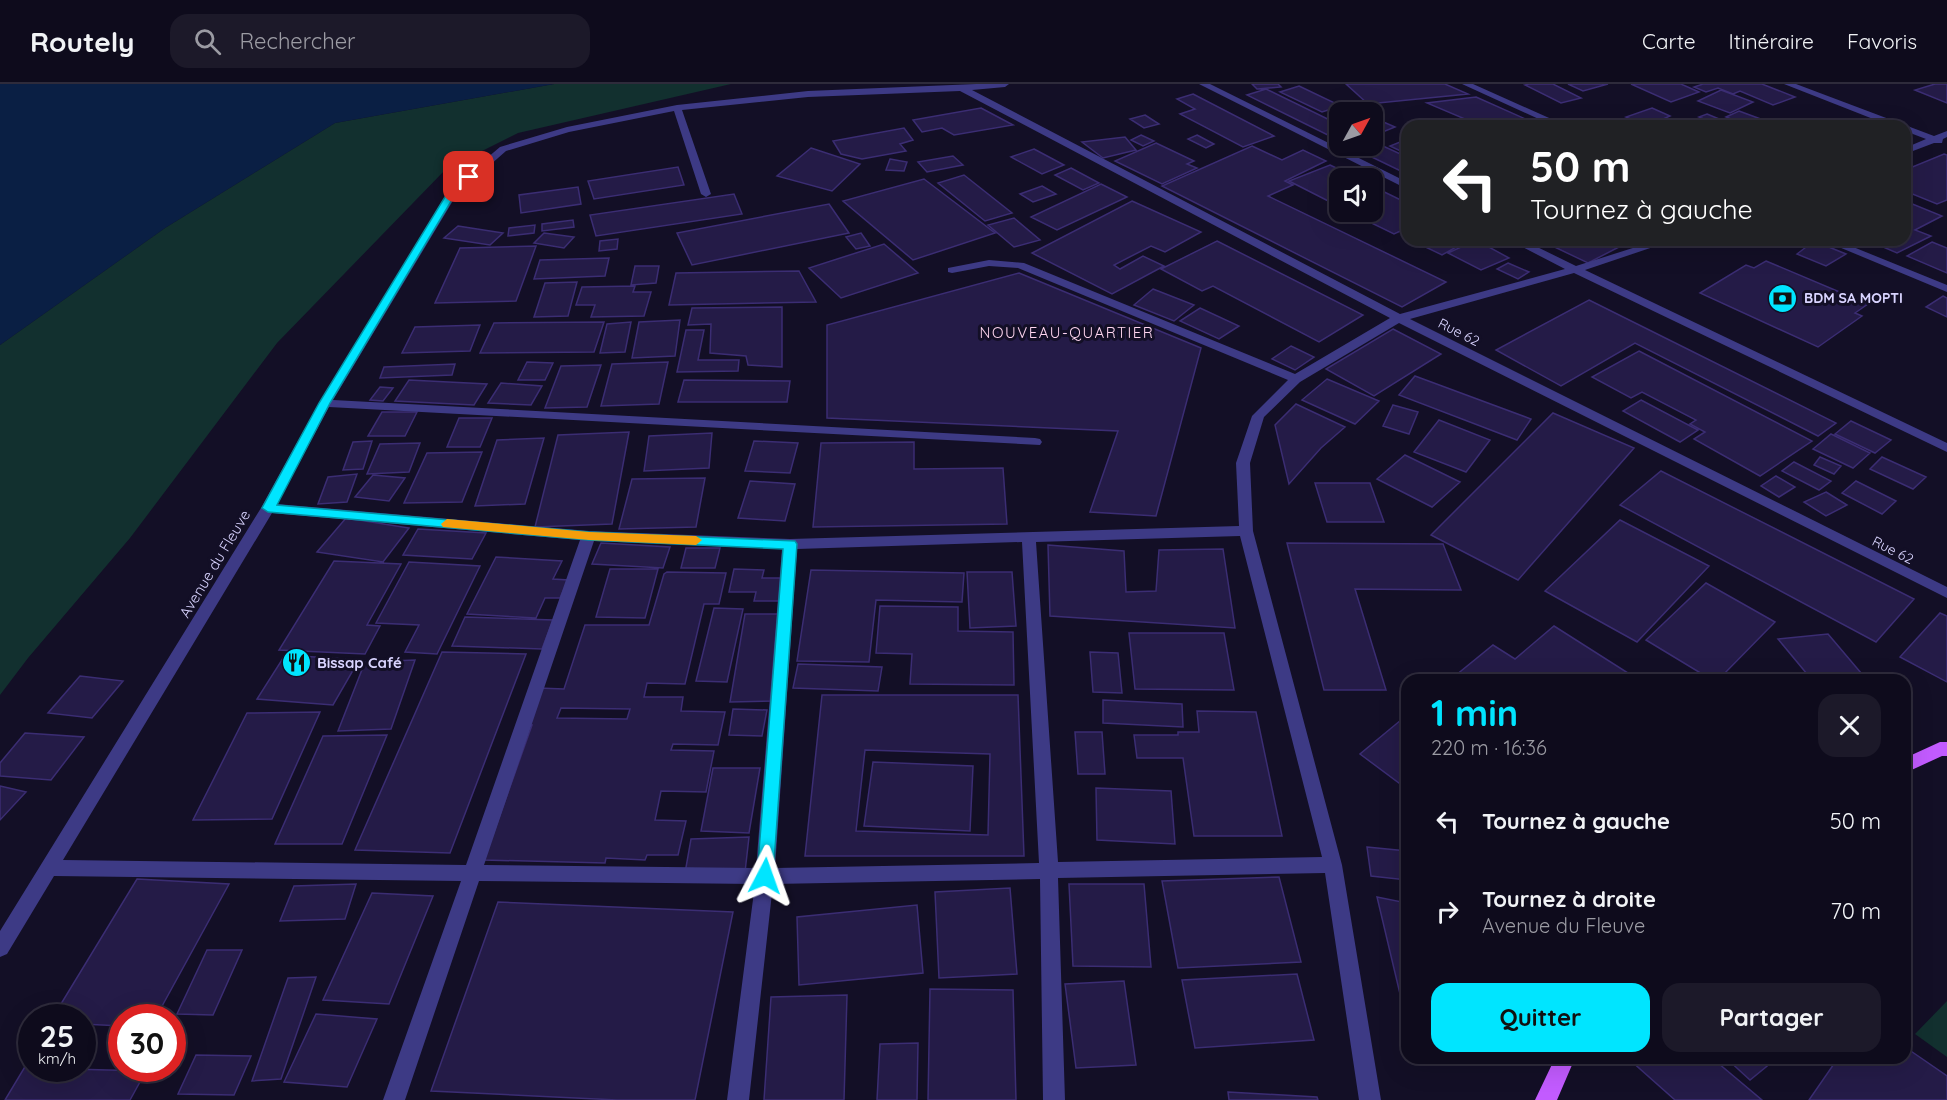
<!DOCTYPE html>
<html lang="fr">
<meta charset="utf-8">
<style>
:root{--surface:#0e0b1c;--page:#1c1929;--text:#f1f3f6;--muted:#9b9ba3;--line:#2e2b3b;--accent:#00e5ff}
body{margin:0;font-family:Quicksand,sans-serif;background:var(--page);color:var(--text);height:100vh;display:flex;flex-direction:column;font-size:22px;white-space:nowrap}
*{box-sizing:border-box;margin:0}
p{font-size:20px;color:var(--muted)}
.icon{flex:none;width:33px;height:33px;fill:none;stroke:currentColor;stroke-width:2;stroke-linecap:round;stroke-linejoin:round}
.map{position:relative;flex:1;overflow:hidden}
.details{position:absolute;left:1401px;top:590px;width:510px;height:390px;display:flex;flex-direction:column;background:var(--surface);border-radius:18px;box-shadow:0 6px 24px #0002,0 0 0 2px var(--line)}
.details>*{flex:none}
.banner{position:absolute;left:1401px;top:36px;width:510px;height:126px;border-radius:18px;box-shadow:0 6px 24px #0002,0 0 0 2px var(--line);background:#202124;color:#fff;overflow:hidden}
.needle{width:39px;rotate:50deg}
.buttons{position:absolute;left:1329px;top:18px;display:grid;gap:12px}
.buttons a{display:grid;place-items:center;width:54px;height:54px;border-radius:12px;background:var(--surface);box-shadow:0 6px 24px #0002,0 0 0 2px var(--line);font-size:30px}
.speed{position:absolute;left:18px;top:920px;display:flex;gap:12px;font-size:30px;font-weight:700;text-align:center}
.speed>*{display:grid;place-content:center;width:78px;height:78px;border-radius:50%;background:var(--surface);box-shadow:0 6px 24px #0002,0 0 0 2px var(--line);line-height:1}
.speed small{font-size:15px;font-weight:400}
.speed .limit{border:9px solid #d22;background:#fff;color:#111}
.pin{position:absolute;display:grid;place-items:center;width:51px;height:51px;color:#fff;margin:-26px;border-radius:12px;box-shadow:0 3px 9px #0006}
.me{position:absolute;width:66px;margin:-33px;rotate:4deg;stroke-linejoin:round;filter:drop-shadow(0 0 4px #0008)}
.turn{display:flex;align-items:center;gap:21px;height:126px;padding:0 30px;font-size:27px}
.turn .icon{width:78px;height:78px;stroke-width:2.5}
.turn b{display:block;font-size:42px;line-height:51px}
.round{display:grid;place-items:center;flex:none;width:63px;height:63px;border-radius:18px;background:var(--page)}
.overview{display:flex;align-items:center;justify-content:space-between;height:102px;padding:0 30px}
h1{font-size:36px;font-weight:700;line-height:45px;color:var(--accent)}
.primary-button{display:flex;gap:12px;margin-top:auto;padding:12px 30px}
.primary-button a{flex:1;height:69px;border-radius:18px;background:var(--accent);color:#111;font-size:24px;font-weight:700;line-height:69px;text-align:center}
.primary-button a+a{background:var(--page);color:var(--text)}
ul{padding:0;list-style:none}
li{display:flex;align-items:center;gap:18px;height:90px;padding:0 30px}
li div{flex:1}
li b{display:block;font-size:22px}
li em{font-style:normal}
header{display:flex;align-items:center;gap:36px;box-sizing:border-box;height:84px;padding:0 30px;background:var(--surface);border-bottom:2px solid var(--line)}
header strong{font-size:28px}
nav{display:flex;gap:33px;margin-inline-start:auto;font-size:21px}
.search{width:420px;height:54px;background:var(--page);display:flex;align-items:center;gap:15px;box-sizing:border-box;padding:0 21px;border-radius:18px;color:var(--muted);font-size:22px}
.map>svg:first-child{display:block}
.green{fill:#12302f}
.water{fill:#0a1f44}
.building{fill:#241b47;stroke:#3b2d73;stroke-width:1.5;fill-rule:evenodd}
.lines{fill:none;stroke-linecap:round;stroke-linejoin:round}
.minor{fill:#3d3a85;fill-rule:evenodd}
.major{fill:#c25bff;fill-rule:evenodd}
.route{fill:#00e5ff;stroke:#0095a6;stroke-width:1.5}
.slow{fill:#f59e0b}
.labels{text-anchor:middle;stroke-width:6;stroke-linejoin:round;paint-order:stroke}
.far-poi-label{font-size:14px;font-weight:bold;fill:#d9d4ff;stroke:#130f26;text-anchor:start}
.far-street-label{font-size:14px;fill:#d9d4ff;stroke:#130f26}
.far-quarter-label{font-size:15px;letter-spacing:1.5px;fill:#ffd6f0;stroke:#130f26}
.street-label{font-size:15px;fill:#d9d4ff;stroke:#130f26}
.poi-label{font-size:15px;font-weight:bold;fill:#d9d4ff;stroke:#130f26;text-anchor:start}
</style>
<header>
<strong>Routely</strong>
<div class="search"><svg class="icon" aria-label="search" viewBox="0 0 24 24"><circle cx="10" cy="10" r="6"/><path d="M15 15l6 6"/></svg>Rechercher</div>
<nav><a>Carte</a><a>Itinéraire</a><a>Favoris</a></nav>
</header>
<div class="map">
<svg width="1947" height="1016" viewBox="0 0 1947 1016">
<rect width="100%" height="100%" fill="#130f26"/>
<path class="green" d="M554,0H731L518,49L446,85L277,259L130,454L28,574L0,611V261L165,144L335,39Z
M1947,917V973L1915,950Z"/>
<path class="water" d="M0,0H554L335,39L165,144L0,261Z"/>
<path class="building" d="M1252,0H1278L1281,3L1257,5Z
M1346,0H1445L1468,10L1368,20Z
M1529,0H1553L1581,14L1561,19L1525,1Z
M1568,0H1608L1583,7Z
M1631,0H1681L1699,8L1671,18Z
M1703,0H1762L1795,13L1773,21L1740,7L1733,10L1718,4L1706,8L1694,3Z
M1935,0H1947V19L1915,6Z
M1299,2L1341,22L1322,28L1280,8Z
M1266,5L1340,41V57L1247,11Z
M1721,6L1753,18L1730,29L1698,17Z
M1193,10L1274,52L1243,63L1180,30L1195,25L1177,15Z
M1476,13L1539,41L1459,42L1454,40L1465,35L1427,19Z
M981,24L1013,41L954,51L942,44L922,48L913,36Z
M1652,24L1670,32L1663,35L1674,40L1667,42H1646L1626,33Z
M1739,27L1766,37L1749,42L1726,33Z
M1707,30L1724,37L1716,40L1699,33Z
M1145,31L1159,40L1144,44L1130,35Z
M1372,33L1395,43L1373,52Z
M1803,35L1811,38L1801,42L1788,41Z
M904,44L913,56L900,60L906,67L862,75L841,70L833,57Z
M1141,51L1154,57L1143,62L1131,56Z
M1197,51L1214,60L1206,64L1188,55Z
M1125,53L1136,66L1103,74L1082,58Z
M1405,56L1407,70L1390,62Z
M1372,57L1407,73V90L1349,62H1372Z
M1156,59L1194,77L1187,80L1197,84L1162,100L1115,77Z
M1252,62L1282,76L1303,66L1326,77L1285,97L1293,101L1268,112L1446,198L1402,223L1162,102Z
M811,64L860,80L832,107L777,92Z
M1034,65L1064,81L1042,90L1011,73Z
M1944,70L1947,71V116L1937,120L1905,107V86Z
M953,72L963,81L927,88L918,78Z
M890,75L907,78L904,87L886,86Z
M1330,81L1357,94H1340V123L1289,97Z
M678,83L684,101L594,115L588,97Z
M1071,84L1099,99L1083,106L1055,91Z
M964,91L1012,129L985,137L938,99Z
M924,95L995,149L913,176L843,117Z
M1101,100L1127,113L1057,146L1031,133Z
M1042,102L1056,110L1033,118L1020,110Z
M1372,102L1407,119V144L1394,150L1349,128H1372Z
M578,103L581,120L521,129L519,111Z
M734,110L742,130L596,152L590,131Z
M1132,117L1201,148L1165,168L1151,162L1114,181L1120,185L1143,172L1164,182L1112,210L1032,169Z
M1905,117L1942,132L1915,146L1931,152L1897,169L1867,156H1905Z
M829,120L849,149L692,181L677,149Z
M1014,134L1040,156L1014,163L988,141Z
M573,136L574,143L542,147V140Z
M535,141L534,149L508,152L509,144Z
M458,142L503,149L490,161L444,154Z
M544,149L574,153L564,164L534,159Z
M861,149L870,162L856,165L846,153Z
M618,155L617,165L599,167L600,157Z
M1411,156H1469L1442,171Z
M1476,156L1509,174L1481,186L1448,169Z
M1540,156H1599L1617,164L1588,179Z
M1765,156H1794L1784,163Z
M1217,157L1363,231L1319,258L1213,202L1202,207L1161,185Z
M1814,157L1846,170L1826,182L1797,170Z
M1932,158L1947,164V189L1907,172Z
M884,160L918,189L841,214L809,184Z
M536,162L516,217L435,219L460,164Z
M609,174L605,192L534,195L540,176Z
M1766,177L1868,220L1855,229L1862,232L1818,263L1700,209L1746,181L1754,184Z
M1508,179L1529,188L1518,195L1497,185Z
M635,182H659L656,199L631,201Z
M799,187L816,218L669,221L676,189Z
M1019,189L1201,264L1156,432L1090,428L1118,347L827,334V241Z
M577,198L568,232L534,233L545,199Z
M635,202L633,208H651L644,232L591,233L595,221H576L582,203Z
M1153,205L1194,221L1174,237L1134,221Z
M1943,212L1947,214V233L1926,223Z
M1589,216L1836,339L1818,352L1635,259L1561,302L1496,266Z
M782,223V283L748,281L746,272L710,269L711,240L688,241L692,224Z
M1200,224L1239,242L1219,255L1180,237Z
M680,236L675,272L632,274L639,238Z
M604,238L594,268L480,269L494,239Z
M631,238L625,268L600,269L607,240Z
M480,241L470,267L402,269L415,243Z
M1393,245L1441,270L1374,312L1326,285Z
M686,246H704L698,276H739L738,287L677,288Z
M1291,262L1314,273L1295,286L1272,275Z
M1639,267L1812,357L1760,392L1694,355L1705,348L1690,340L1696,336L1642,308L1631,314L1592,293Z
M527,278L553,279L545,296H518Z
M668,278L659,320L601,322L612,280Z
M455,280L452,291L380,294L384,283Z
M601,281L587,323L545,324L561,282Z
M1415,292L1531,335L1517,356L1399,311Z
M1327,295L1379,317L1355,340L1302,316Z
M409,296L487,300L474,321L395,317Z
M684,296L790,297L787,318H678Z
M501,299L542,302L531,321L488,319Z
M380,303L393,304L383,317L370,316Z
M1641,316L1698,346L1680,358L1623,327Z
M1296,320L1345,343L1321,364L1289,400L1275,341Z
M1393,321L1418,328L1409,350L1383,342Z
M382,328H417L405,352H368Z
M1553,329L1634,364L1518,496L1431,451Z
M459,334H492L480,363H447Z
M1439,336L1490,356L1466,388L1414,368Z
M1851,337L1891,356L1875,369L1835,350Z
M629,348L612,440L535,443L558,351Z
M712,349L709,384L644,387L649,352Z
M1831,350L1870,369L1853,384L1813,365Z
M544,354L525,420L475,422L497,356Z
M372,357L363,385L343,386L353,358Z
M754,357L798,359L790,389L745,387Z
M914,358V385L1003,384L1007,440L813,443L821,359Z
M420,359L409,388L367,390L380,360Z
M482,368L462,418L404,419L427,369Z
M1405,371L1460,398L1432,423L1377,395Z
M1820,373L1841,382L1834,390L1814,381Z
M1882,373L1926,393L1913,405L1870,385Z
M1794,378L1831,397L1819,406L1782,387Z
M1661,387L1914,515L1876,558L1620,421Z
M357,390L347,418L318,420L328,393Z
M373,391L405,394L389,417L355,413Z
M1776,392L1795,403L1779,413L1761,402Z
M705,394L696,443L619,445L632,395Z
M750,397L795,400L785,437L738,434Z
M1856,397L1896,417L1882,430L1842,409Z
M1315,399H1370L1384,438H1327Z
M1826,408L1847,421L1826,432L1804,418Z
M346,434L409,444L383,478L317,468Z
M1620,436L1709,482L1637,558L1545,507Z
M418,445L486,449L472,475L403,471Z
M601,459L670,463L663,484L592,480Z
M1287,459L1443,460L1461,506L1355,505L1386,606H1324Z
M1048,461L1124,467L1126,508L1156,507L1159,466L1223,465L1235,544L1050,532Z
M686,464H720L715,484H681Z
M496,473L562,477L553,495L568,496L560,514H545L536,534L467,530Z
M334,477L401,480L367,541L380,542L365,570L279,566Z
M409,478L480,482L437,570L405,568L419,541L376,539Z
M610,485H658L645,534L596,533Z
M734,485L764,486L762,494H788L784,517H754L756,508H729Z
M811,486L964,489L962,518L876,516L869,578L797,577Z
M667,488L726,489L719,520H704L685,600L647,599L644,613H683L681,627L725,628L718,661L673,660L671,666L714,667L706,708L661,707L655,736L686,737L678,771H647L645,776L606,774L605,779L484,776L532,641H526L539,604L564,605L585,541H649L664,490ZM561,624L630,625L627,635L557,634Z
M967,488H1012L1016,542L970,544Z
M1706,499L1775,538L1718,596H1712L1646,556Z
M880,522L958,523V547L1013,548L1014,601L910,600L912,570L876,569Z
M714,524L743,525L727,598L696,597Z
M1940,529L1947,532V598L1900,573Z
M745,530H783L771,617L730,618Z
M465,533L553,536L542,565L452,562Z
M1554,542L1639,596H1450L1493,561L1515,575Z
M1129,549H1224L1234,606L1135,605Z
M1828,550L1867,596L1769,594L1807,590L1778,555Z
M442,568L526,570L450,769L355,766Z
M1090,568L1118,569L1122,609L1093,608Z
M285,571L359,576L333,621L257,615Z
M415,576L391,645L338,647L365,578Z
M798,580L882,583L878,607L793,604Z
M80,592L123,597L92,634L48,629Z
M822,611H1018L1024,772H805ZM865,666L990,670L988,751L856,747Z
M1103,616L1182,620L1183,643L1103,639Z
M733,625L767,626L762,652L729,651Z
M1197,627L1256,628L1282,752H1194L1183,674H1137L1134,651H1178V648H1199Z
M320,628L272,735L193,736L247,629Z
M1407,631V705L1360,670Z
M1075,648H1102L1105,690H1078Z
M25,649L84,653L51,696L0,692V679Z
M387,651L342,760H275L323,652Z
M873,678L973,682L970,747L864,742Z
M713,684H760L749,749L701,747Z
M0,702L26,708L0,736Z
M1096,704L1171,707L1175,760L1097,756Z
M749,753L745,788L685,789L691,755Z
M1367,763L1407,767V796L1371,792Z
M1279,793L1301,878L1178,884L1162,797Z
M137,795L229,800L156,933H122V942L82,940V933H53Z
M356,800L345,835L280,837L294,802Z
M1069,800H1144L1151,883L1073,882Z
M1010,804L1017,890L939,894L935,808Z
M372,809L433,812L389,920L323,916Z
M1377,813L1407,819V912L1400,910Z
M498,818L733,828L695,1016H617L431,1007Z
M917,821L923,889L799,901L797,833Z
M207,866H242L213,931L177,930Z
M1297,890L1314,956L1195,964L1182,896Z
M316,893L281,995L252,997L288,894Z
M1124,897L1136,981L1076,984L1065,900Z
M930,905L1013,906L1016,1016H928Z
M847,911L844,1016H764L771,913Z
M316,930L377,935L347,1003L284,998Z
M918,959L917,1016H877L880,960Z
M1905,963L1947,992V1016H1809L1838,974H1905Z
M196,971L251,972L234,1011L178,1010Z
M1633,974H1712L1762,1016H1675L1630,976Z
M1726,974H1777L1750,996Z
M26,981H32V984L146,987L130,1016H5Z
M1228,1008L1317,1013L1318,1016H1229Z"/>
<g class="lines">
<path class="minor" d="M976,0H1009L1005,3L972,6L1400,230L1565,185L1509,156H1523L1576,182L1658,156H1674L1585,186L1947,359V368L1574,189L1410,235L1947,503V514L1399,239L1300,298L1264,333L1250,379L1253,447L1342,781L1381,1016H1359L1325,789L1058,794L1065,1016H1043L1040,795L773,800L749,1016H727L755,800L479,797L405,1016H383L461,797L54,792L7,870L0,873V847L261,424L319,319L449,106L500,63L567,43L677,21L808,7ZM960,7L1390,234L1295,290L1024,179L989,176L948,184V188L952,189L989,182L1018,184L1288,296L1252,332L1236,379L1239,442L790,455L589,447L277,420L329,323L1040,361L1042,358L1040,355L1035,354L333,316L457,110L506,67L569,48L674,27L701,110L706,113L711,110L682,26L808,13ZM272,429L580,456L466,781L63,776ZM1240,452L1322,773L1058,778L1036,458ZM594,457L782,465L756,784L484,781ZM1022,458L1039,779L775,784L797,465Z
M1199,0H1210L1407,98V105Z
M1462,0H1473L1567,42H1554Z
M1784,0H1796L1934,52L1947,47V53L1943,55L1942,59H1934L1905,70V64L1926,55L1905,47V42H1891Z
M1822,156H1836L1947,201V208Z"/>
<path class="major" d="M1940,658H1947V672H1942L1905,689V674Z
M1555,974H1575L1557,1016H1535Z"/>
</g>
<path class="route" d="M466,92L474,93L456,109L330,319L277,421L589,448L795,457L797,460L773,792L771,797L765,800L759,797L757,792L783,465L589,456L268,428L262,424L319,319L448,108Z"/>
<path class="slow" d="M447,435L589,448L696,452L702,456L696,461L589,456L443,443L441,440Z"/>
<defs>
<symbol id="bank-disc" viewBox="-11 -11 22 22"><circle r="9.5" fill="#00e5ff" stroke="#130f26"/><path d="M-6-4H6V4H-6ZM0-2.3a2.3 2.3 0 1 0 0 4.6a2.3 2.3 0 1 0 0-4.6Z" fill="#111"/></symbol>
<symbol id="restaurant-disc" viewBox="-11 -11 22 22"><circle r="9.5" fill="#00e5ff" stroke="#130f26"/><path d="M-5-6h1v4h1v-4h1v4h1v-4h1v5L-1.5 .5V6h-2V.5L-5-1ZM5-6V6H3V1.5H1.5Q1.5-4 5-6Z" fill="#111"/></symbol>
</defs>
<g fill-rule="evenodd">
<use href="#bank-disc" x="1766" y="198" width="33" height="33"/>
<use href="#restaurant-disc" x="280" y="562" width="33" height="33"/>
</g>
<g class="labels">
<g class="far-poi-label">
<text x="1804" y="219">BDM SA MOPTI</text>
</g>
<g class="far-street-label">
<text transform="translate(1459 248) rotate(27)" y="5">Rue 62</text>
<text transform="translate(1893 466) rotate(27)" y="5">Rue 62</text>
</g>
<g class="far-quarter-label">
<text x="1067" y="254">NOUVEAU-QUARTIER</text>
</g>
<g class="street-label">
<text transform="translate(215 480) rotate(-59)" y="5">Avenue du Fleuve</text>
</g>
<g class="poi-label">
<text x="317" y="584">Bissap Café</text>
</g>
</g>
</svg>
<div class="buttons">
<a><svg class="needle" viewBox="-14 -14 28 28"><path d="M0-13l5 13h-10z" fill="#e53935"/><path d="M0 13l5-13h-10z" fill="#9b9ba3"/></svg></a>
<a><svg class="icon" aria-label="sound" viewBox="0 0 24 24"><path d="M4 9h4l5-4v14l-5-4H4zM17 9q2 3 0 6"/></svg></a>
</div>
<div class="speed"><div>25<small>km/h</small></div><div class="limit">30</div></div>
<div class="pin" style="left:469px;top:93px;background:#d93025"><svg class="icon" aria-label="arrive" viewBox="0 0 24 24"><path d="M6 21V4h12l-3 4 3 4H6"/></svg></div>
<svg class="me" style="left:765px;top:792px" viewBox="-20 -20 40 40"><path d="M0-17L14 15 0 8-14 15z" fill="#00e5ff" stroke="#fff" stroke-width="4"/></svg>
<div class="banner">
<div class="turn"><svg class="icon" aria-label="left" viewBox="0 0 24 24"><path d="M17 20v-9H6M10 6l-5 5 5 5"/></svg><div><b>50 m</b>Tournez à gauche</div></div>
</div>
<section class="details">
<div class="overview"><div><h1>1 min</h1><p>220 m · 16:36</p></div><a class="round"><svg class="icon" aria-label="close" viewBox="0 0 24 24"><path d="M6 6l12 12M18 6L6 18"/></svg></a></div>
<ul>
<li><svg class="icon" aria-label="left" viewBox="0 0 24 24"><path d="M17 20v-9H6M10 6l-5 5 5 5"/></svg><div><b>Tournez à gauche</b></div><em>50 m</em></li>
<li><svg class="icon" aria-label="right" viewBox="0 0 24 24"><path d="M7 20v-9h11M14 6l5 5-5 5"/></svg><div><b>Tournez à droite</b><p>Avenue du Fleuve</p></div><em>70 m</em></li>
</ul>
<div class="primary-button"><a>Quitter</a><a>Partager</a></div>
</section>
</div>
